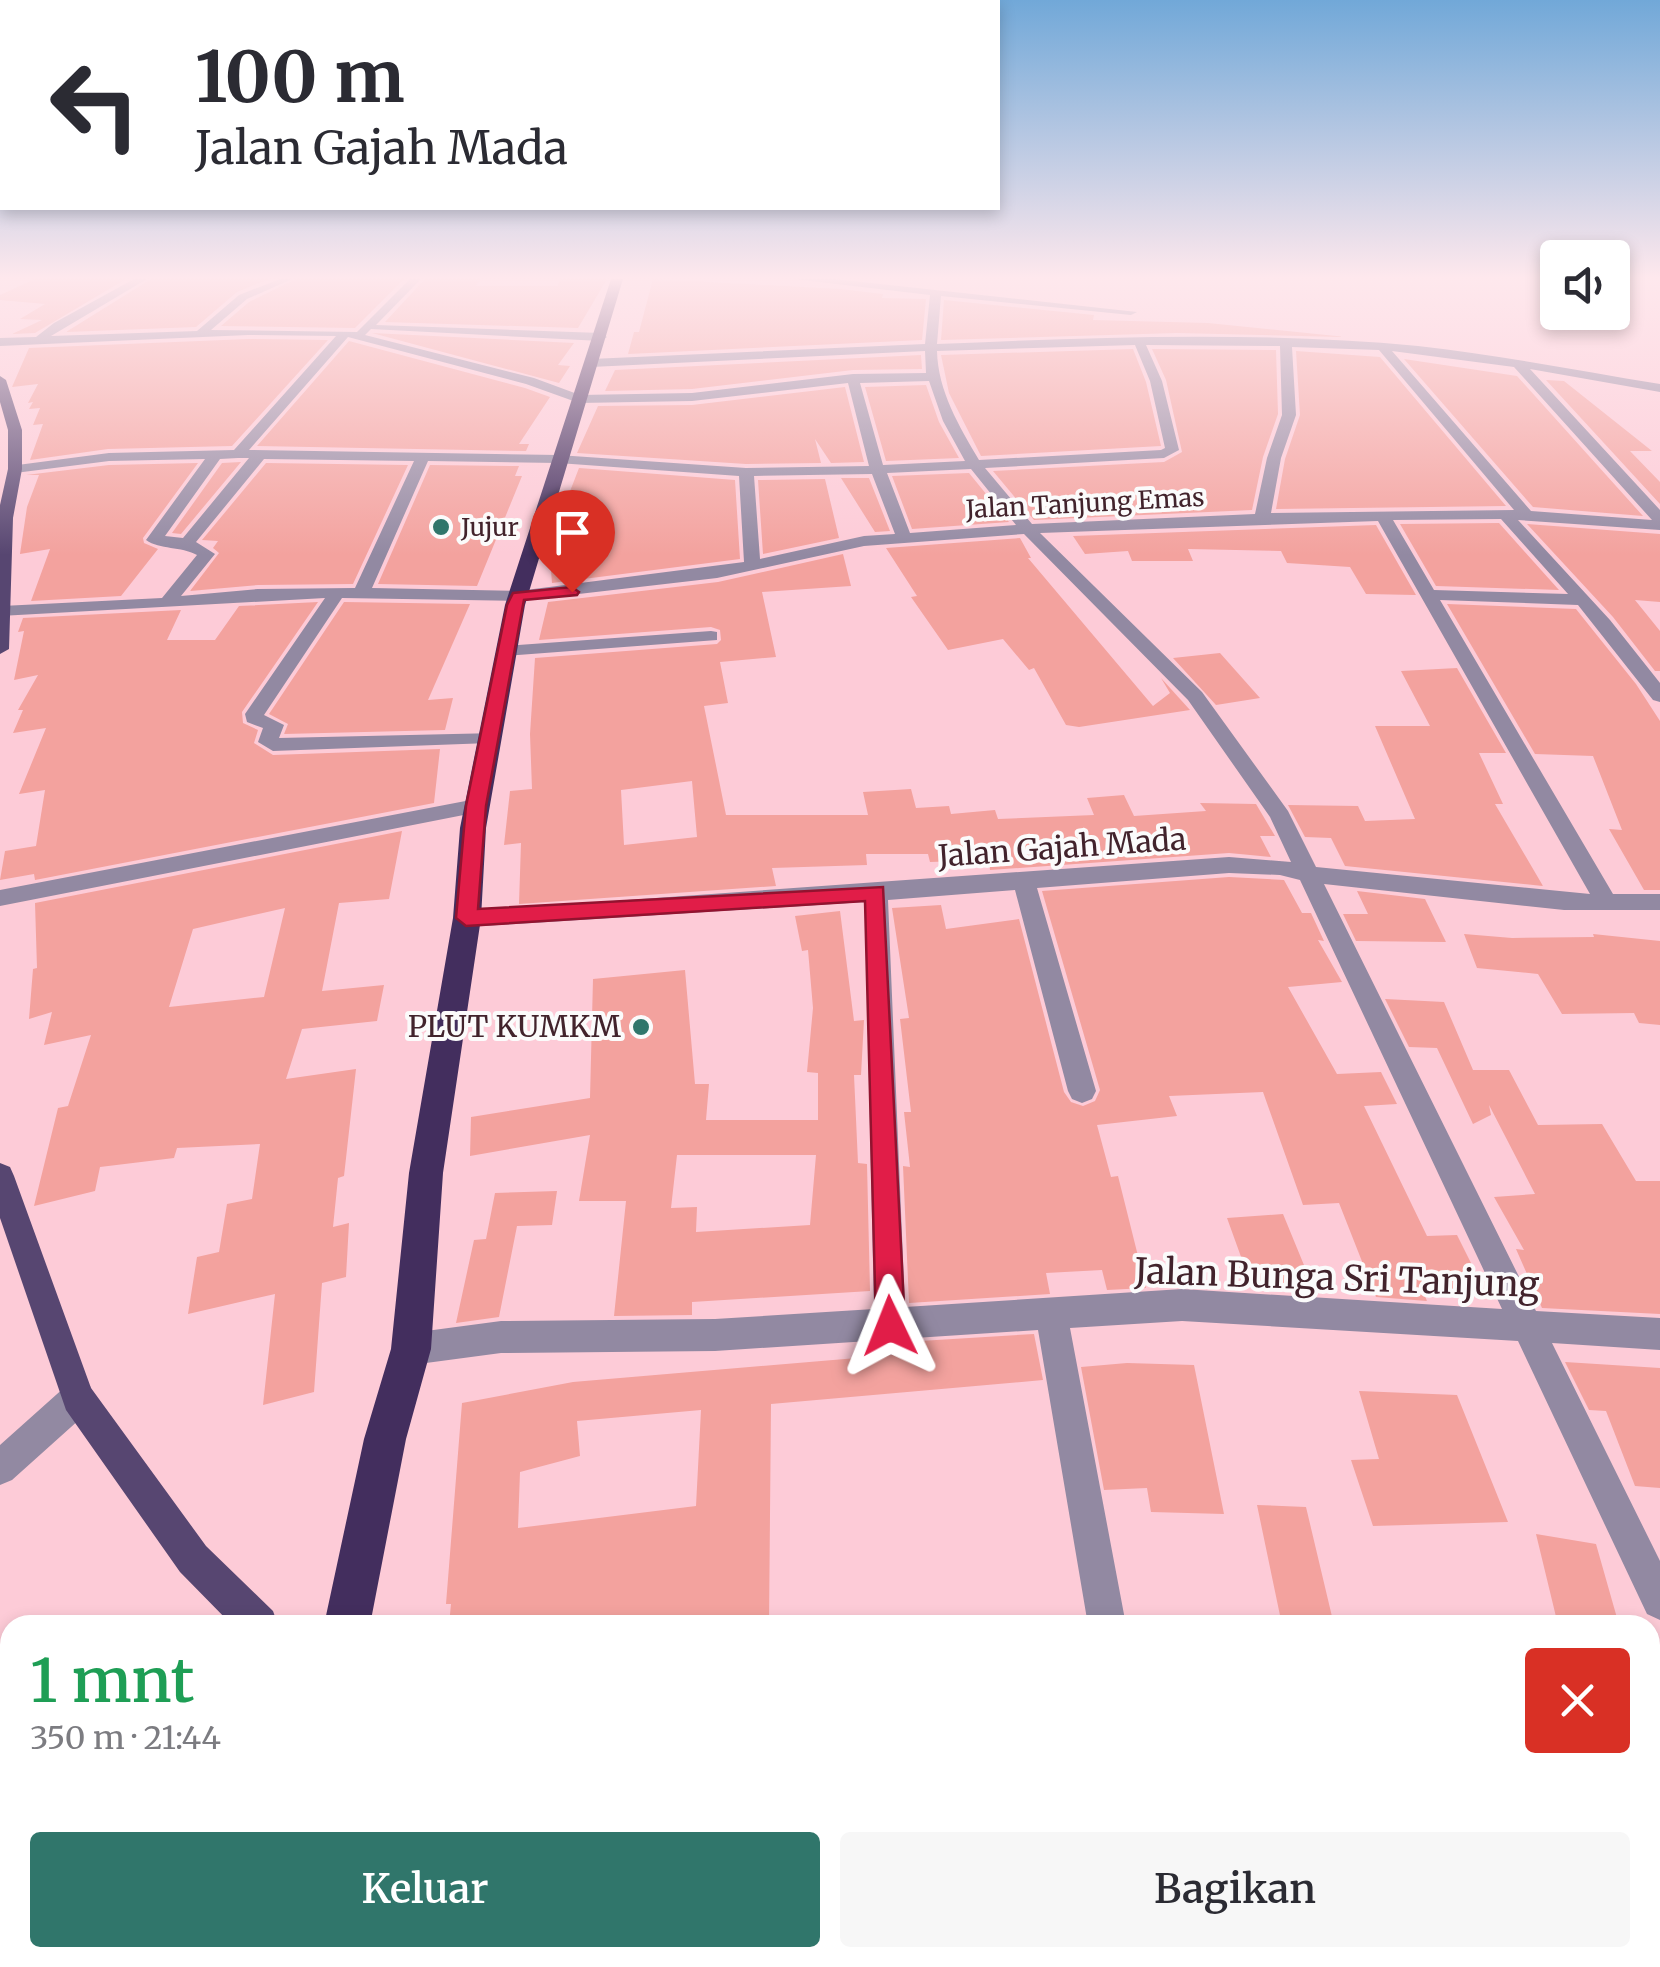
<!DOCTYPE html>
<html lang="id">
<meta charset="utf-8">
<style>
:root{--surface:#fff;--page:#f7f7f7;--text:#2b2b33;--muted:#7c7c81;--accent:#30766b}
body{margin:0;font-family:Merriweather,serif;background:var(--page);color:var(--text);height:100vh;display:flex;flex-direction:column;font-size:38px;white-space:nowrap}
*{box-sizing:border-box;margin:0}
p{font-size:32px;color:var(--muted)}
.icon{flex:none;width:55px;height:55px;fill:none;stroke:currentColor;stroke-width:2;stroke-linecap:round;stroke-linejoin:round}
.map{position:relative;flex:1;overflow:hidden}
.side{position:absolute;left:0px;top:1615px;width:1660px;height:352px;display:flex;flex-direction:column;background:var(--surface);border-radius:30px 30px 0 0;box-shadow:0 5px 15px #0003}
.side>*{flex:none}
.banner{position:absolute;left:0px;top:0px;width:1000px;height:210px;box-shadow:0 5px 15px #0003;background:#fff;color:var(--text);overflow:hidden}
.tools{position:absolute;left:1540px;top:240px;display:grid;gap:20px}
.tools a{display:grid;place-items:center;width:90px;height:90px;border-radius:10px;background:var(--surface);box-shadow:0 5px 15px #0003;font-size:50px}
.pin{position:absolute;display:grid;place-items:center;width:85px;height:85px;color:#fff;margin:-102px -42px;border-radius:50% 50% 50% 0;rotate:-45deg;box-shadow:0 0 10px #0007}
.pin .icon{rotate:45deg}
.me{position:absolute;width:110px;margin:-55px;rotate:358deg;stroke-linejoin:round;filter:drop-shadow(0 0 8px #0008)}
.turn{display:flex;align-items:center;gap:35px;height:210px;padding:0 30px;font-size:45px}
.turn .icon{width:130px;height:130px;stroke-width:2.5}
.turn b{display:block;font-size:70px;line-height:85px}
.round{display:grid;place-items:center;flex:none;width:105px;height:105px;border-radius:10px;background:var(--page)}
.head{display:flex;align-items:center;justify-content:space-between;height:170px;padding:0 30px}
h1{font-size:60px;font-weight:600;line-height:75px;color:#1e9e55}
.action{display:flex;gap:20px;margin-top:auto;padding:20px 30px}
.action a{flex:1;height:115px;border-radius:10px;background:var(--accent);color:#fff;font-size:40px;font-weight:600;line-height:115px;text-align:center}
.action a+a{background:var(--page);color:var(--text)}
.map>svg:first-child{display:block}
.building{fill:#f3a29e;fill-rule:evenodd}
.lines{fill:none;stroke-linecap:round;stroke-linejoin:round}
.minor{fill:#9289a2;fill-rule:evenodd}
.major{fill:#574671;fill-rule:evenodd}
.highway{fill:#432e5e;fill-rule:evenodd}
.route{fill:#e11d48;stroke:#92132f;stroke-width:2.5}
.poi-dot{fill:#30766b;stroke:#fbfbfb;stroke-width:4}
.labels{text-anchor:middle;stroke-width:8;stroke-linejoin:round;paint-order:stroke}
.far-street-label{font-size:25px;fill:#42232c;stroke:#fbfbfb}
.far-poi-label{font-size:25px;fill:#42232c;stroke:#fbfbfb;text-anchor:start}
.street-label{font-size:30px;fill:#42232c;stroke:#fbfbfb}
.poi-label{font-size:30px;fill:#42232c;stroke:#fbfbfb;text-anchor:end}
.near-street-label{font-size:35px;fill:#42232c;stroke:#fbfbfb}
</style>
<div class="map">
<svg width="1660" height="1967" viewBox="0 0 1660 1967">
<rect width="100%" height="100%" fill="#fdcbd7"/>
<path class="building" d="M35,279H126L35,333L12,334L42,320L20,319L45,304L0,300V295Z
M151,279H269L237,292L196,327L66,332Z
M296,279H404L355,328L221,326L249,302Z
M425,279H481L476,286H558L560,279H607L578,328L385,322Z
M653,279L840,289L883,294L882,298L926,299L922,340L628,354L634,332H639Z
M944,300L1094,315L1093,320L1208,323L1346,337L1177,333L941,340Z
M372,333L574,343L558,365L570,366L559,383Z
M248,339L328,340L232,446L108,449L30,460L43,424L33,425L40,408L29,409L33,402L28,403L38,384L12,387L29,348Z
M349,341L525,388L550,397L519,444H529L526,451L257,446Z
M1133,349L1146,382L1161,446L981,456L949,393L941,355Z
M1152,349L1276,350L1278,414L1263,457L1252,510L1034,520L993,471L1164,462L1182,452L1166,380Z
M1296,351L1380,357L1506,506L1276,509L1285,459L1300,415Z
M921,355L922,369L853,370L692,389L605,391L615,370Z
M1404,359L1517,376L1643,516L1533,507Z
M1546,380L1564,381L1652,451H1630L1660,482V504Z
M926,385L939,422L959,458L886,461L865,387Z
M845,387L864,462L831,463L815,439L821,463L746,464L577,453L598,406L692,405Z
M241,462L181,534L172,533L222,463Z
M198,463L143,538L144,543L158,549L121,596L31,601L50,549L20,554L27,507L39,475H26L109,465Z
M266,463L408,465L353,584L258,585L190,591L219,553L213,548L218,541L202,540Z
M430,465L519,466L515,476H522L477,586L378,584Z
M579,468L735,480L740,559L552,583L549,546Z
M969,473L1009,522L912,529L892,476Z
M841,478H869L890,531L875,532Z
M825,479L839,538L763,554L758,480Z
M1499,523L1559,590L1436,586L1400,524Z
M1527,524L1660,534V602L1635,600L1660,631V671H1655L1613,617Z
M1376,525L1416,595L1366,594L1350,567L1287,563L1281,551L1188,549L1193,561H1132L1128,551L1085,554L1073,536Z
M1020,538L1031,558H1028L1153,706L1170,693L1161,678L1190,710L1079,727L1066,725L1034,668L1029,670L1003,639L948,650L911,597L917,596L886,548Z
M843,554L851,586L762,592L776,657L720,662L728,703L704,706L726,815H868L863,792L911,789L916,808L949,806L951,814L995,810L998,819L1094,815L1087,798L1124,795L1134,816L1206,811L1200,803L1256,804L1275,836H1260L1271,857L1229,853L990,870L989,860L930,862L928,854H866L867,865L772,868L776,886L519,904L521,843L504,845L510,791L532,789L530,734L535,658L717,644L721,640L720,630L711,627L539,640L548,602L718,582ZM692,781L697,837L624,845L621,790Z
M318,602L242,712L243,723L258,730L254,743L273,755L440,749L434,803L35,880L34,874L0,880L5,851L36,846L45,790L19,794L46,728L13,733L23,710H18L38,675L14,680L24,631L18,632L23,618L181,610L167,640H215L239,606Z
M344,602L470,604L428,700L453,698L445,730L284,734L288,724L269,714Z
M1447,604L1576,609L1636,684L1660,721V890H1644L1609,829L1622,830L1593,756L1535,754Z
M1220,653L1260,698L1216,705L1173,658Z
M1457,668L1506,753H1479L1503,804H1495L1543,886L1345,866L1331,838L1305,837L1288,805L1358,806L1365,821L1415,819L1375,726H1430L1401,671Z
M402,831L389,899L339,903L322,991L384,985L377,1021L302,1029L286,1079L356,1069L344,1176L338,1178L333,1227L349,1223L346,1277L322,1283L314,1392L263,1405L275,1294L188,1314L197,1257L219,1252L227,1204L252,1199L260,1144L177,1148L174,1158L100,1167L95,1191L34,1206L58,1108L68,1106L91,1035L44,1045L52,1012L29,1019L33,969L37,968L35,903ZM285,908L264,997L169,1007L193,929Z
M1229,877L1284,880L1302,913H1311L1324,941L1318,940L1342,982L1288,987L1337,1074L1381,1072L1397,1104L1364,1106L1427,1236L1457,1235L1485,1291L1425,1296L1427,1301L1376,1297L1339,1203L1303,1205L1263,1092L1169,1096L1177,1116L1097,1125L1111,1177L1118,1176L1146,1288L1107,1290L1102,1270L1046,1273L1050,1294L909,1303L903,1166L910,1167L904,1112H911L900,1019L909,1018L892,908L941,905L946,929L1019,919L1064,1092L1071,1102L1083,1106L1095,1101L1100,1090L1042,891Z
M1357,891L1425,899L1446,942L1356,941L1343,914H1368Z
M840,911L854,1021L864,1020L861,1075H854L858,1163L867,1164L870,1291L692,1302V1315L614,1316L626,1201H579L590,1135L470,1156L471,1117L590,1098L593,979L685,970L695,1084H709L706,1120H818V1073L807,1072L813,1008L808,950L802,951L795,916ZM677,1155H816L810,1225L696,1232L697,1207L671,1208Z
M1464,934L1512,938L1594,937L1593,934L1660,941V1025L1639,1023L1634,1013L1562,1014L1538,974L1477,968Z
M1385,999L1444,1002L1473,1070H1509L1538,1125L1602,1124L1636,1181H1660V1314L1542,1308L1516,1249L1524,1250L1494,1197L1535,1194L1489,1105L1491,1115L1473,1124L1437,1048L1409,1047Z
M557,1191L552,1225L517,1226L499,1317L456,1323L474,1240L486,1239L495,1193Z
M1283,1214L1313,1287L1253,1290L1227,1218Z
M1034,1334L1043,1380L771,1404L769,1625H449L451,1604H446L462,1403L573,1382L904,1354V1342ZM701,1410L696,1506L518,1528L520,1472L580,1456L577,1421Z
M1565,1362L1660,1368V1488L1635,1486L1606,1411L1589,1410Z
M1127,1363L1194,1365L1224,1514L1151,1512L1147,1488L1104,1490L1081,1367Z
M1359,1391L1457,1395L1508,1522L1373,1526L1351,1460L1379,1459Z
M1257,1505L1306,1507L1334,1625H1282Z
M1536,1534L1596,1544L1619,1625H1558Z"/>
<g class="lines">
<path class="minor" d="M134,279H147L51,336L197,331L239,295L280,279H292L247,299L211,330L357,332L410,279H421L376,325L601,333L607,337L601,341L371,329L365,335L534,378L580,395L692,393L853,374L926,373L925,351L591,367L585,363L591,359L925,344L930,295L794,279H834L1137,312L1131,315L941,296L937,344C1096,337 1259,331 1418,346C1499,355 1580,371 1660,384V392L1530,369L1660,510V530L1518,520L1610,620L1660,683V702L1653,700L1578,605L1440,600L1613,894H1660V910H1564L1324,884L1536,1311L1660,1318V1350L1552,1343L1660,1561V1620L1647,1614L1518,1341L1182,1321L1070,1328L1126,1625H1088L1038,1330L715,1351L501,1353L411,1365L400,1360L395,1349L400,1338L411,1333L501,1321L715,1319L874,1309L865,902L467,927L459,924L455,918L459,912L1229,857L1291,862L1270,817L1188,700L1024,534L864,546L717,578L518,601L342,598L264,715L284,725L279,738L497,733V741L490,743L273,751L258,742L263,728L247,722L245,714L325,598L0,616L2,606L162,598L197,555C181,546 160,550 146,540L205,459L109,461L15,473L10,472V466L109,453L234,450L336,336L248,335L0,346V338L36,337L54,323ZM348,337L526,384L579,403L692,401L848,383L869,466L746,468L558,455L249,450ZM1135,345L1150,381L1165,448L1161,450L979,460C959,426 938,391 937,351ZM1146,345L1280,346L1282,415L1267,458L1255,514L1032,524L985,468L1164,458L1179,450L1162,381ZM1292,347L1379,350L1514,510L1271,513L1281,458L1296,415ZM1392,351L1514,367L1652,520L1531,511ZM929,381L943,421L965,461L883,465L860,383ZM238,458H249L183,538L165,536L220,459ZM264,459L414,461L355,588L258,589L181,596L215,554L196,542ZM428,461L558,463L739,476L744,562L518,591L372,588ZM971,469L1016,525L910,533L887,473ZM872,474L895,534L864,536L760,559L754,476ZM1501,519L1568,594L1434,590L1393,520ZM1378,521L1590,894L1316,867L1288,811L1202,692L1040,533ZM1229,873L1280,875L1300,880L1502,1309L1182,1289L905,1307L888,900L1015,890L1068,1091L1072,1099L1082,1103L1092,1099L1096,1091L1037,888Z
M711,631L717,632V640L506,656L497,651L506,646Z
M476,799L487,806L484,811L0,906V890Z
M78,1381L90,1386L95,1398L90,1410L12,1480L0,1485V1445L66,1386Z
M1139,1958H1184L1186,1967H1140Z"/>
<path class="major" d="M0,376L6,380L22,430V469L13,518L9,649L0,654V505L8,469V430L0,402Z
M0,1163L10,1167L14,1176L91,1388L206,1546L273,1611L278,1625H232L180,1572L66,1410L0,1218Z
M311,1958H356L357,1967H311Z"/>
<path class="highway" d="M611,279H623L525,605L486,828L481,918L443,1173L431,1349L406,1439L370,1625H324L364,1439L391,1349L409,1173L453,918L460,828L505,605Z
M513,1958H570L574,1967H517Z"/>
</g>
<linearGradient id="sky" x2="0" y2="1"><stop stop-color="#71a8d8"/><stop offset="0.5" stop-color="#fee8ed"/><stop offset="1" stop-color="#fee8ed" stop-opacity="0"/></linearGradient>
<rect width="1660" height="555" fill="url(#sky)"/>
<path class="route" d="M572,587L579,592L577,595L524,600L523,605L486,806L478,909L883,887L905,1326L901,1336L890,1340L880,1336L876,1326L865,901L466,926L456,918L466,806L507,605L513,593Z"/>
<g class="poi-dot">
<circle cx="441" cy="527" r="10"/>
<circle cx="641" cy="1027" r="10"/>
</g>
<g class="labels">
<g class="far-street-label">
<text transform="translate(1085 503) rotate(-3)" y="9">Jalan Tanjung Emas</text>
</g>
<g class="far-poi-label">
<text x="461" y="536">Jujur</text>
</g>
<g class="street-label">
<text transform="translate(1062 848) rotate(-4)" y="10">Jalan Gajah Mada</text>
</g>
<g class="poi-label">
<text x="621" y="1037">PLUT KUMKM</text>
</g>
<g class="near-street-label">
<text transform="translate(1337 1278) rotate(2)" y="12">Jalan Bunga Sri Tanjung</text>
</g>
</g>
</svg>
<div class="tools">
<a><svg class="icon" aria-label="sound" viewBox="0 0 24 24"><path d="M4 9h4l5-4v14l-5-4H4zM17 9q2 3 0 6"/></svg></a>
</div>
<div class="pin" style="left:572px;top:592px;background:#d93025"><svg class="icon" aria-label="arrive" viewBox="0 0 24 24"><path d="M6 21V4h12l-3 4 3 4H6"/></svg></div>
<svg class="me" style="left:890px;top:1326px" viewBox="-20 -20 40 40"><path d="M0-17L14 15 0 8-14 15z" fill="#e11d48" stroke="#fff" stroke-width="4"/></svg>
<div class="banner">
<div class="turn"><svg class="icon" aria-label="left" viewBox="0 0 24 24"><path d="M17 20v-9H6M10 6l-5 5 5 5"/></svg><div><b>100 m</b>Jalan Gajah Mada</div></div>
</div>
<section class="side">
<div class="head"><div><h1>1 mnt</h1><p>350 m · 21:44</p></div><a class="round" style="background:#d93025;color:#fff"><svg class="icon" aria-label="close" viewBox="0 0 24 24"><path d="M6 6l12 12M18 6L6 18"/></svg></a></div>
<div class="action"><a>Keluar</a><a>Bagikan</a></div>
</section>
</div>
